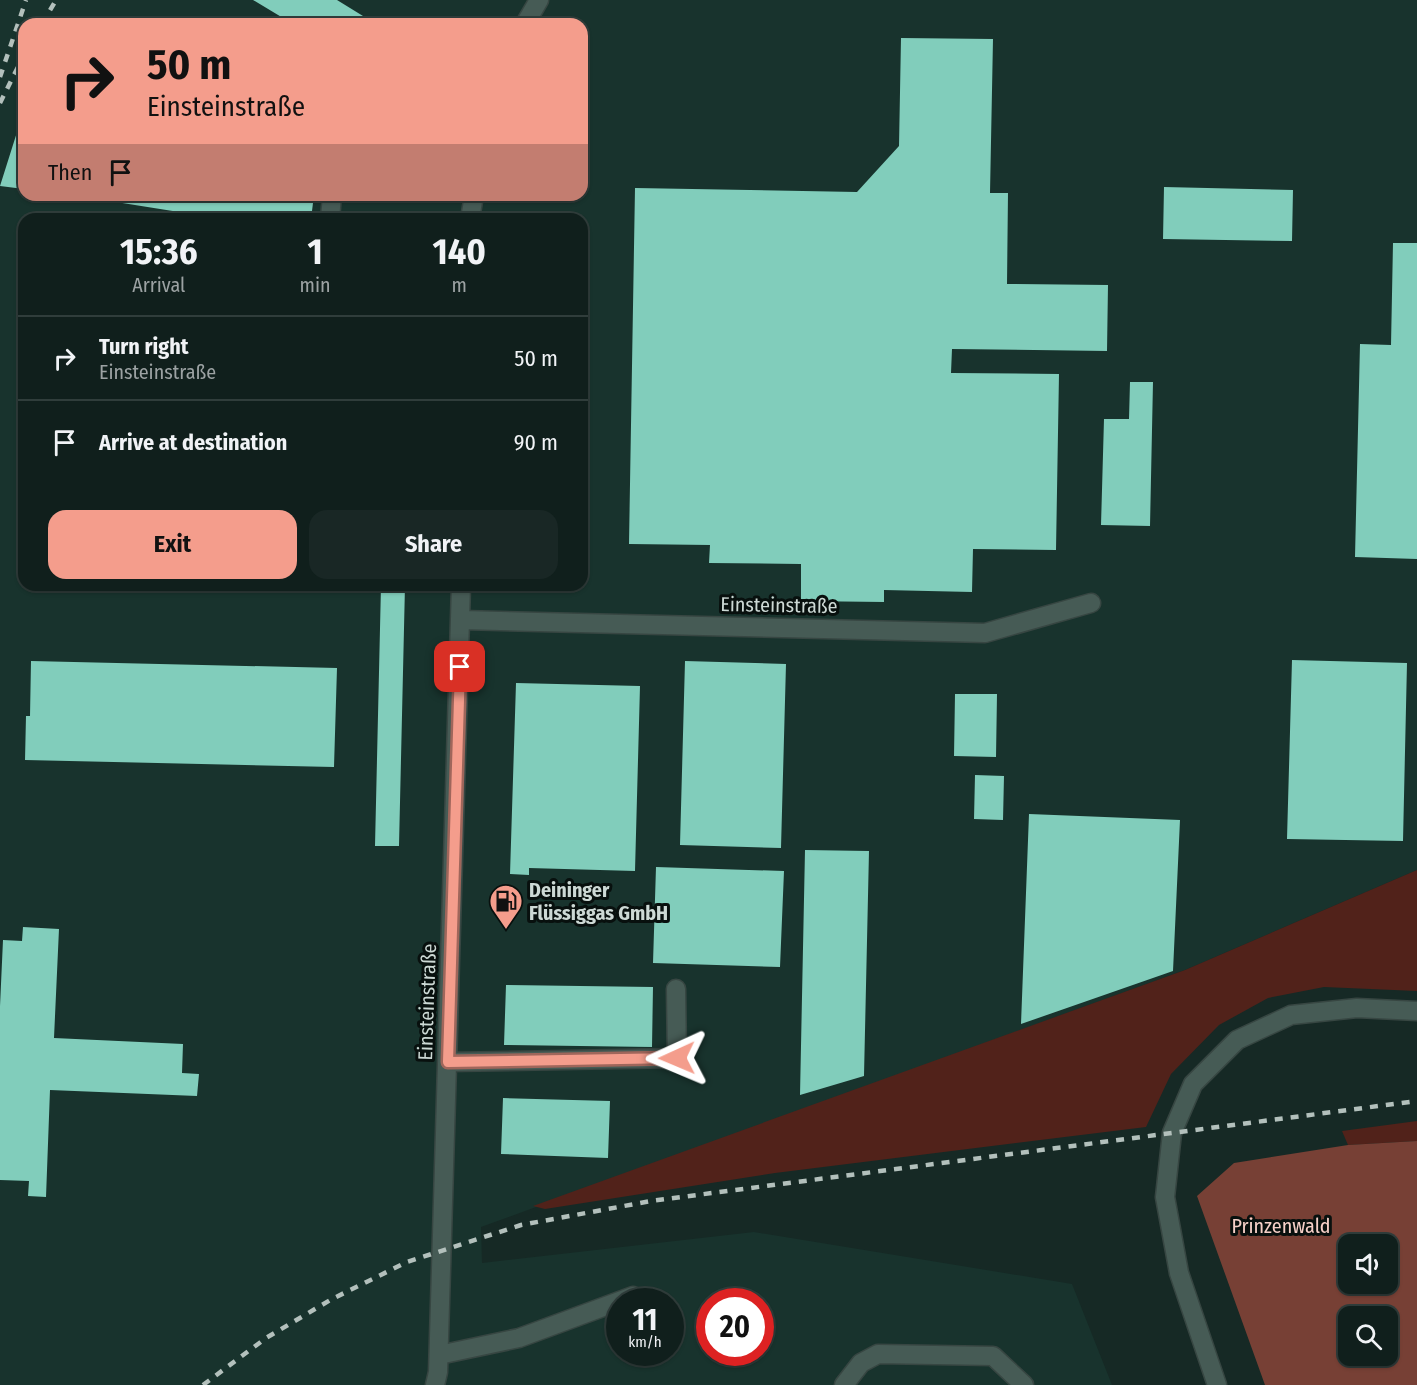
<!DOCTYPE html>
<meta charset="utf-8">
<style>
:root{--surface:#101f1c;--page:#192725;--text:#f1f3f6;--muted:#9ca2a3;--line:#303d3b;--accent:#f49d8c}
body{margin:0;font-family:"Fira Sans Condensed",sans-serif;background:var(--page);color:var(--text);height:100vh;display:flex;flex-direction:column;font-size:22px;white-space:nowrap}
*{box-sizing:border-box;margin:0}
p{font-size:20px;color:var(--muted)}
.icon{flex:none;width:33px;height:33px;fill:none;stroke:currentColor;stroke-width:2;stroke-linecap:round;stroke-linejoin:round}
.map{position:relative;flex:1;overflow:hidden}
.drawer{position:absolute;left:18px;top:213px;width:570px;height:378px;display:flex;flex-direction:column;background:var(--surface);border-radius:18px;box-shadow:0 2px 4px #0004,0 0 0 2px var(--line)}
.drawer>*{flex:none}
.guide{position:absolute;left:18px;top:18px;width:570px;height:183px;border-radius:18px;box-shadow:0 2px 4px #0004,0 0 0 2px var(--line);background:#f49d8c;color:#111;overflow:hidden}
.fabs{position:absolute;left:1338px;top:1234px;display:grid;gap:12px}
.fabs a{display:grid;place-items:center;width:60px;height:60px;border-radius:12px;background:var(--surface);box-shadow:0 2px 4px #0004,0 0 0 2px var(--line);font-size:30px}
.speed{position:absolute;left:606px;top:1288px;display:flex;gap:12px;font-size:30px;font-weight:700;text-align:center}
.speed>*{display:grid;place-content:center;width:78px;height:78px;border-radius:50%;background:var(--surface);box-shadow:0 2px 4px #0004,0 0 0 2px var(--line);line-height:1}
.speed small{font-size:15px;font-weight:400}
.speed .limit{border:9px solid #d22;background:#fff;color:#111}
.pin{position:absolute;display:grid;place-items:center;width:51px;height:51px;color:#fff;margin:-26px;border-radius:12px;box-shadow:0 3px 9px #0006}
.me{position:absolute;width:66px;margin:-33px;rotate:269deg;stroke-linejoin:round;filter:drop-shadow(0 0 4px #0008)}
.turn{display:flex;align-items:center;gap:21px;height:126px;padding:0 30px;font-size:27px}
.turn .icon{width:78px;height:78px;stroke-width:2.5}
.turn b{display:block;font-size:42px;line-height:51px}
.then{display:flex;align-items:center;height:57px;padding:0 30px;background:#0003;gap:12px;font-size:22px}
.eta{display:flex;justify-content:space-evenly;align-items:center;height:102px;text-align:center}
.eta b{font-size:36px;font-weight:700;line-height:42px}
.action{display:flex;gap:12px;margin-top:auto;padding:12px 30px}
.action a{flex:1;height:69px;border-radius:18px;background:var(--accent);color:#111;font-size:24px;font-weight:700;line-height:69px;text-align:center}
.action a+a{background:var(--page);color:var(--text)}
ul{padding:0;list-style:none}
li{display:flex;align-items:center;gap:18px;height:84px;padding:0 30px;border-top:2px solid var(--line)}
li div{flex:1}
li b{display:block;font-size:22px}
li em{font-style:normal}
.map>svg:first-child{display:block}
.built{fill:#18332d;fill-rule:evenodd}
.green{fill:#51221a}
.forest{fill:#774035;fill-rule:evenodd}
.building{fill:#81cdbb}
.lines{fill:none;stroke-linecap:round;stroke-linejoin:round}
.minor-casing{stroke:#374642;stroke-width:21}
.minor{stroke:#465b55;stroke-width:18}
.rail{stroke:#b3c0bc;stroke-width:4.5;stroke-dasharray:8 8;stroke-linecap:butt}
.route-casing{stroke:#9f665b;stroke-width:15}
.route{stroke:#f49d8c;stroke-width:10}
.labels{text-anchor:middle;stroke-width:6;stroke-linejoin:round;paint-order:stroke}
.street-label{font-size:20px;fill:#cdd9d5;stroke:#08100e}
.poi-label{font-size:20px;font-weight:bold;fill:#cdd9d5;stroke:#08100e;text-anchor:start}
.park-label{font-size:20px;fill:#f6d0c8;stroke:#08100e}
</style>
<div class="map">
<svg width="1417" height="1385" viewBox="0 0 1417 1385">
<rect width="100%" height="100%" fill="#162925"/>
<path class="built" d="M0,0H1417V870L1185,970L481,1227L482,1263L754,1232L1072,1284L1112,1385H0ZM24,24H582V195H24ZM24,219H582V585H24ZM620,1302H670V1353H620ZM710,1302H760V1353H710Z"/>
<path class="green" d="M1417,870V991L1324,987L1268,998L1219,1025L1171,1074L1146,1127L775,1173L545,1209L533,1206L1185,970Z
M1417,1121V1141L1348,1145L1342,1131Z"/>
<path class="forest" d="M1417,1141V1385H1265L1197,1196L1234,1163L1348,1145ZM1348,1245H1388V1284H1348ZM1348,1317H1388V1356H1348Z"/>
<path class="building" d="M253,0H337L376,24H293Z
M901,38L993,39L990,193H1008L1007,284L1108,285L1107,351L952,349L951,373L1059,374L1056,550L973,549L972,592L884,590V602L801,601V564L709,563L710,545L629,544L635,188L857,192L899,146Z
M18,129L24,130V189L0,186Z
M1164,187L1293,190L1292,241L1163,239Z
M72,195H314L311,219H223Z
M1393,243H1417V559L1355,557L1360,344L1391,345Z
M1130,382H1153L1150,526L1101,525L1104,419H1129Z
M381,585H405L399,846H375Z
M1292,660L1407,663L1403,841L1287,839Z
M31,661L337,668L334,767L25,760L26,716H30Z
M685,661L786,664L781,848L680,845Z
M516,683L640,686L635,871L529,868V875L510,874Z
M955,694H997L996,757L954,756Z
M975,775L1004,776L1003,820L974,819Z
M1029,814L1180,820L1173,971L1021,1024Z
M805,850L869,851L864,1076L800,1095Z
M656,867L784,871L780,967L653,963Z
M23,927L59,929L54,1038L183,1044L182,1073L199,1074L197,1096L50,1090L46,1197L28,1196L29,1181L0,1180V1006L3,940L22,941Z
M506,985L653,987L652,1047L504,1045Z
M503,1098L610,1101L608,1158L501,1154Z"/>
<g class="lines">
<defs>
<path id="minor" d="M525,24L539,0
M330,219L332,195
M470,219L474,195
M462,620L985,633L1091,603
M448,1062L677,1058L676,989
M439,1355L519,1338L633,1296
M435,1385L438,1372L461,585
M844,1385L861,1363L878,1354L993,1356L1024,1385
M1217,1385L1179,1273L1165,1197L1172,1133L1193,1084L1237,1040L1291,1015L1357,1008L1417,1011"/>
</defs>
<use href="#minor" class="minor-casing"/>
<use href="#minor" class="minor"/>
<path class="rail" d="M42,24L56,0
M0,77L26,0
M0,103L24,55
M203,1385L266,1338L332,1299L407,1262L521,1225L651,1201L1417,1101"/>
</g>
<g class="lines">
<defs>
<path id="route" d="M460,667L448,1062L677,1058"/>
</defs>
<use href="#route" class="route-casing"/>
<use href="#route" class="route"/>
</g>
<defs>
<symbol id="fuel-pin" viewBox="-11 -11 22 30"><path d="M0 17L-7.5 6A9.5 9.5 0 1 1 7.5 6Z" fill="#f49d8c" stroke="#08100e"/><path d="M-5.5-6h7V0h2V4h1.3V-2.5L3-4.5l.8-.8L6-3V5H2.5V1h-1V6h-7ZM-4.2-4.7v3.2H.2V-4.7Z" fill="#111"/></symbol>
</defs>
<g fill-rule="evenodd">
<use href="#fuel-pin" x="487" y="882" width="38" height="52"/>
</g>
<g class="labels">
<g class="street-label">
<text transform="translate(779 605) rotate(1)" y="7">Einsteinstraße</text>
<text transform="translate(427 1002) rotate(-88)" y="7">Einsteinstraße</text>
</g>
<g class="poi-label">
<text x="529" y="897">Deininger<tspan x="529" dy="23">Flüssiggas GmbH</tspan></text>
</g>
<g class="park-label">
<text x="1281" y="1233">Prinzenwald</text>
</g>
</g>
</svg>
<div class="fabs">
<a><svg class="icon" aria-label="sound" viewBox="0 0 24 24"><path d="M4 9h4l5-4v14l-5-4H4zM17 9q2 3 0 6"/></svg></a>
<a><svg class="icon" aria-label="search" viewBox="0 0 24 24"><circle cx="10" cy="10" r="6"/><path d="M15 15l6 6"/></svg></a>
</div>
<div class="speed"><div>11<small>km/h</small></div><div class="limit">20</div></div>
<div class="pin" style="left:460px;top:667px;background:#d93025"><svg class="icon" aria-label="arrive" viewBox="0 0 24 24"><path d="M6 21V4h12l-3 4 3 4H6"/></svg></div>
<svg class="me" style="left:677px;top:1058px" viewBox="-20 -20 40 40"><path d="M0-17L14 15 0 8-14 15z" fill="#f49d8c" stroke="#fff" stroke-width="4"/></svg>
<div class="guide">
<div class="turn"><svg class="icon" aria-label="right" viewBox="0 0 24 24"><path d="M7 20v-9h11M14 6l5 5-5 5"/></svg><div><b>50 m</b>Einsteinstraße</div></div>
<div class="then">Then<svg class="icon" aria-label="arrive" viewBox="0 0 24 24"><path d="M6 21V4h12l-3 4 3 4H6"/></svg></div>
</div>
<section class="drawer">
<div class="eta">
<div><b>15:36</b><p>Arrival</p></div>
<div><b>1</b><p>min</p></div>
<div><b>140</b><p>m</p></div>
</div>
<ul>
<li><svg class="icon" aria-label="right" viewBox="0 0 24 24"><path d="M7 20v-9h11M14 6l5 5-5 5"/></svg><div><b>Turn right</b><p>Einsteinstraße</p></div><em>50 m</em></li>
<li><svg class="icon" aria-label="arrive" viewBox="0 0 24 24"><path d="M6 21V4h12l-3 4 3 4H6"/></svg><div><b>Arrive at destination</b></div><em>90 m</em></li>
</ul>
<div class="action"><a>Exit</a><a>Share</a></div>
</section>
</div>
